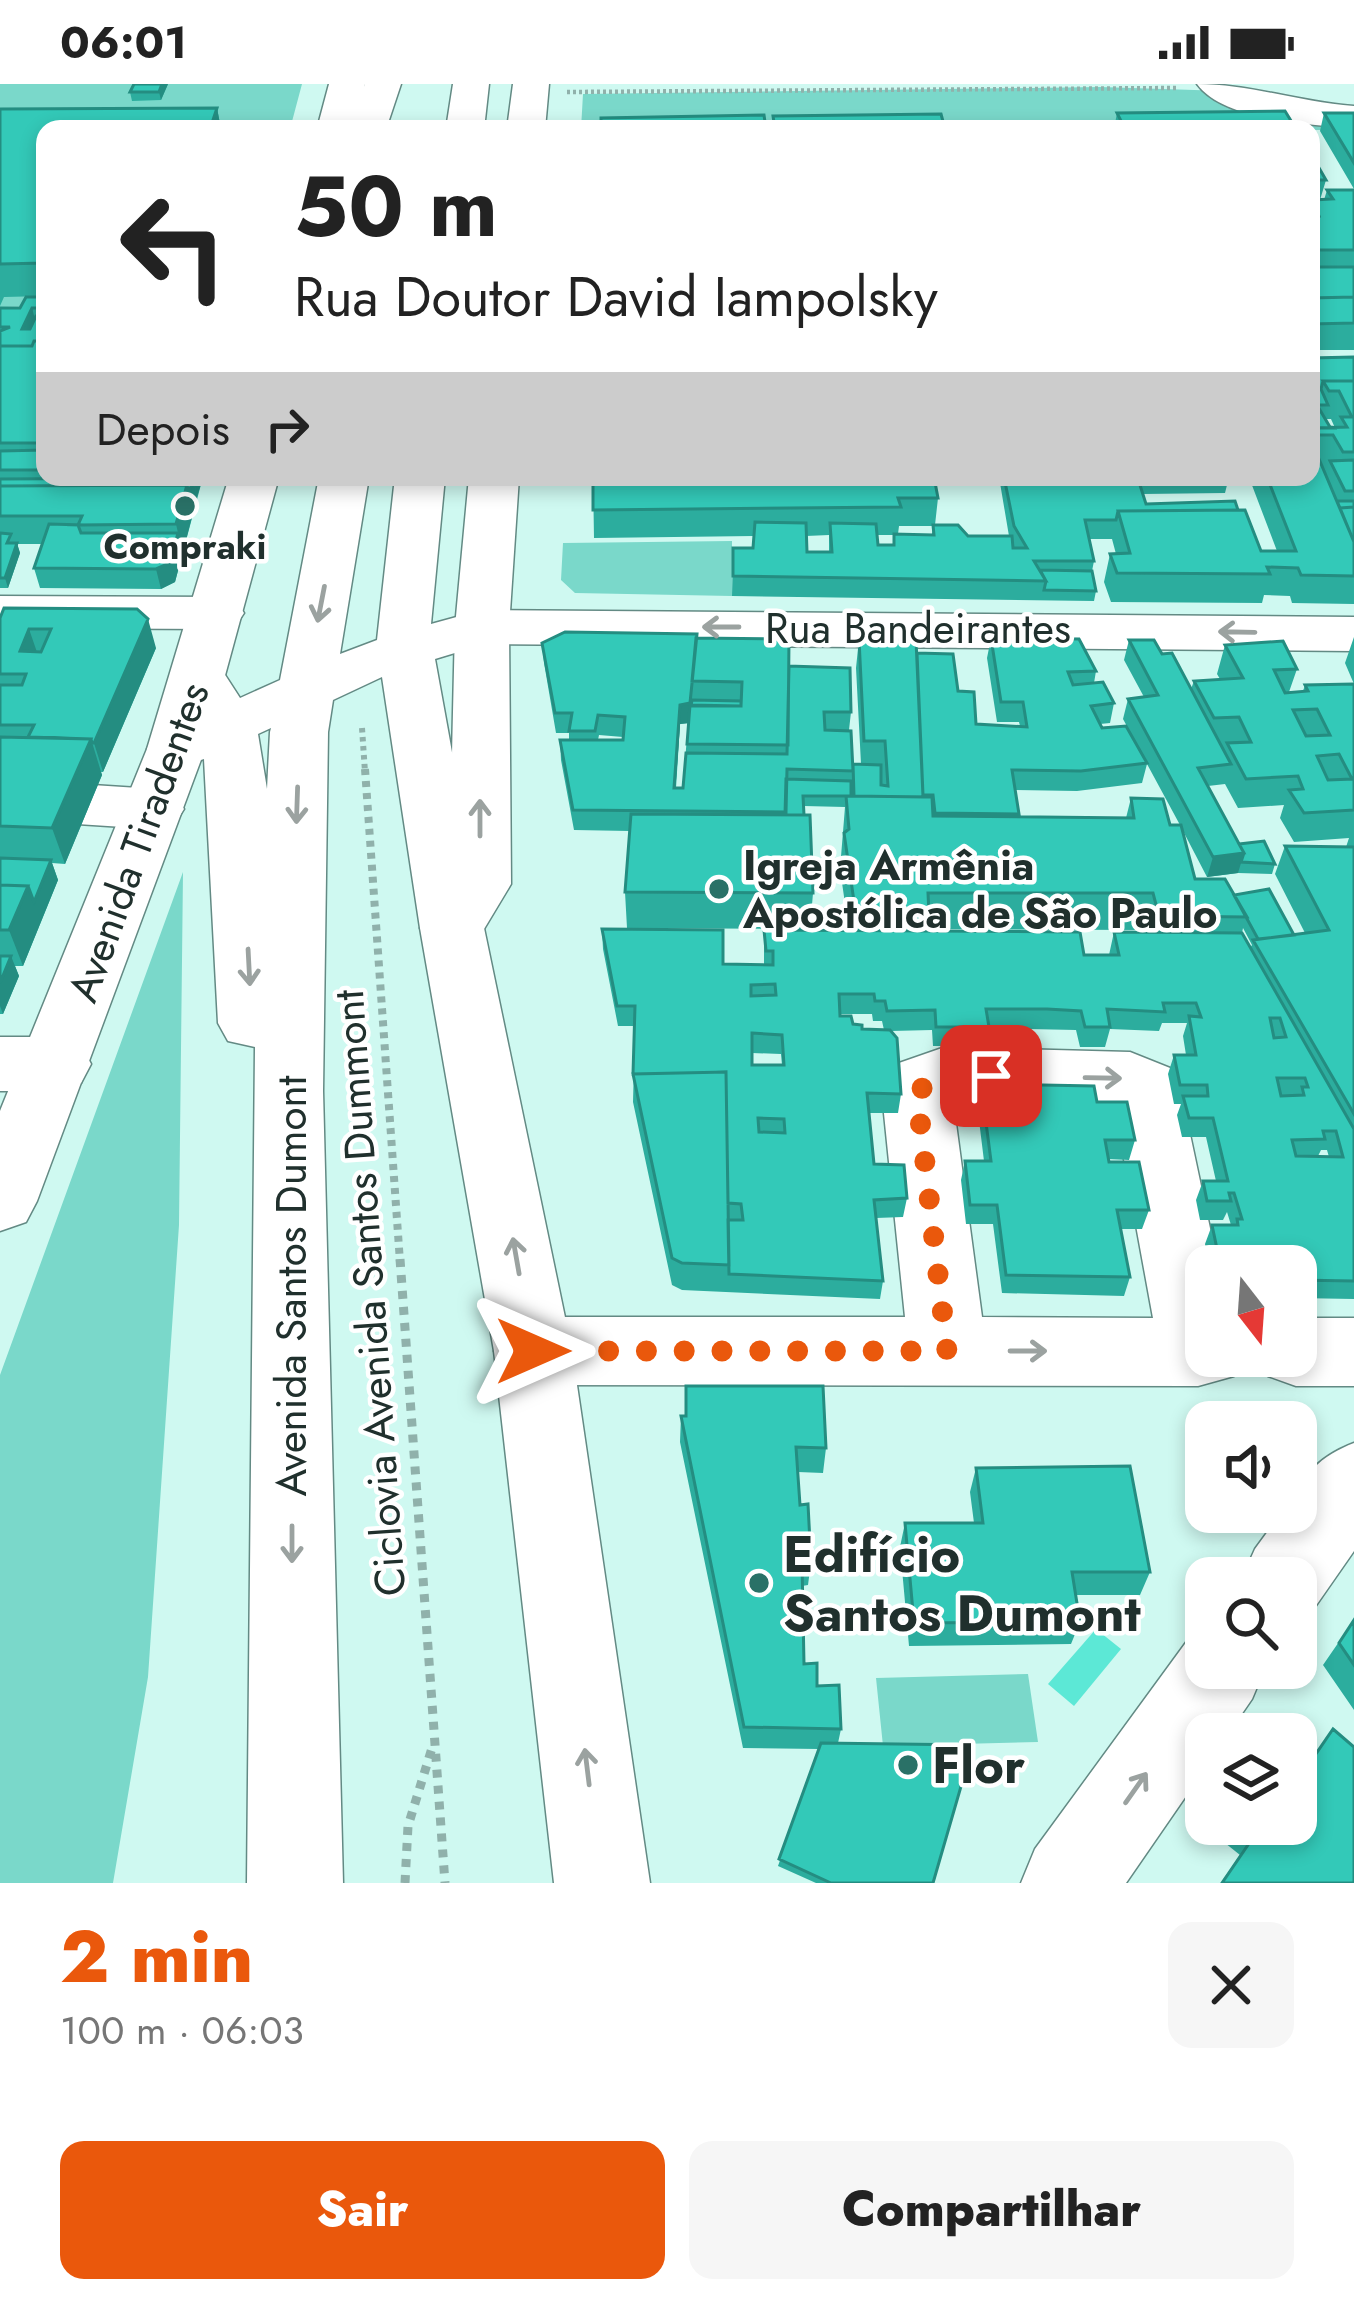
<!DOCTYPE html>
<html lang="pt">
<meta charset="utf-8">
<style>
:root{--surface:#fff;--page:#f6f6f6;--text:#222;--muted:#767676;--accent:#ea580c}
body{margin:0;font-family:Jost,sans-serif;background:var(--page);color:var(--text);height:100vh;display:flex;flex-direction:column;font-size:45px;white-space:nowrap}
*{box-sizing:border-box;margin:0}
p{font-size:39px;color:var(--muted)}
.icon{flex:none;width:66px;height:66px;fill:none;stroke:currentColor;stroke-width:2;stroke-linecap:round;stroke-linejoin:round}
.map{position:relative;height:1799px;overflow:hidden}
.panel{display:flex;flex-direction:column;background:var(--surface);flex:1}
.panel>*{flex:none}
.banner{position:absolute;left:36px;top:36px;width:1284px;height:366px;border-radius:24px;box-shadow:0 6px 18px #0003;background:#fff;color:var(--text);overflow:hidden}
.needle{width:78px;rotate:163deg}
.tools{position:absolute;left:1185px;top:1161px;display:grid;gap:24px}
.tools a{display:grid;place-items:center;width:132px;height:132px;border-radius:24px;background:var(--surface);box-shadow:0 6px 18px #0003;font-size:60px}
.pin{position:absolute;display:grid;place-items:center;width:102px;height:102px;color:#fff;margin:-51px;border-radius:24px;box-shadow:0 6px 18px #0006}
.me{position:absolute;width:132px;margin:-66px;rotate:90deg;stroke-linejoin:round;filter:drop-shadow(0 0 9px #0008)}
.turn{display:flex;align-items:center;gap:42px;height:252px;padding:0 60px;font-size:54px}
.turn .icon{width:156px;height:156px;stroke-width:2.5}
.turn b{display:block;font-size:84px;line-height:102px}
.then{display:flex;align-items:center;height:114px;padding:0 60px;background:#0003;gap:24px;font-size:45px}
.round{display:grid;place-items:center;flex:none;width:126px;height:126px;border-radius:24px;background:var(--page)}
.head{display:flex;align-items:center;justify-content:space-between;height:204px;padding:0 60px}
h1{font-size:72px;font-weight:800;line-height:90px;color:var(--accent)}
.primary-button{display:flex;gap:24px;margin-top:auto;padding:24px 60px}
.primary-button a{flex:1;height:138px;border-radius:24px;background:var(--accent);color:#fff;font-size:48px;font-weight:800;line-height:138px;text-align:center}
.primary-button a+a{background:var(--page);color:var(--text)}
.status{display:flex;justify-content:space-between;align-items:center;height:84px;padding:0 60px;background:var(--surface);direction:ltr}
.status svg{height:33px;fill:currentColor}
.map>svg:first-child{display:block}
.green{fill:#7ad8ca}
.water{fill:#5ce8d6}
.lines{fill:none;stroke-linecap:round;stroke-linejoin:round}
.minor-casing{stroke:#638a84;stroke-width:3}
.major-casing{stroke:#638a84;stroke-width:3}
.highway-casing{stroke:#638a84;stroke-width:3}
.path-far3{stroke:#90b1ab;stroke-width:4.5;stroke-dasharray:3 3;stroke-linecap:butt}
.path-far2{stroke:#90b1ab;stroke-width:6;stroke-dasharray:4.5 4.5;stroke-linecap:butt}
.path-far1{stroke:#90b1ab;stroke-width:8;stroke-dasharray:6 6;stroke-linecap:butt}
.path{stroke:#90b1ab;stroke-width:9;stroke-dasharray:8 8;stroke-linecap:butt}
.minor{fill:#fff;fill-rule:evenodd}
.major{fill:#fff;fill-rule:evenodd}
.highway{fill:#fff;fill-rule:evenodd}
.wall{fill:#2cad9e;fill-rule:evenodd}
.shaded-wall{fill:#248d81}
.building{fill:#33c9b8;stroke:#248d81;stroke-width:3;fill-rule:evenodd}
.oneway{stroke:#9ba2a0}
.route{stroke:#ea580c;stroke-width:21;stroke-dasharray:0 37.8}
.poi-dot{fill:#2a7167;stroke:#fff;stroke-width:4.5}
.labels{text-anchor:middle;stroke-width:9;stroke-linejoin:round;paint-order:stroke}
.far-poi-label{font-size:36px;font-weight:bold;fill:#20302d;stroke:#fff}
.street-label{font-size:42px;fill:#20302d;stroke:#fff}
.poi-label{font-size:42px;font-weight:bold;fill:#20302d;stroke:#fff;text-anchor:start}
.near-poi-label{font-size:51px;font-weight:bold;fill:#20302d;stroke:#fff;text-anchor:start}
</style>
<div class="status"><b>06:01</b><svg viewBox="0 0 49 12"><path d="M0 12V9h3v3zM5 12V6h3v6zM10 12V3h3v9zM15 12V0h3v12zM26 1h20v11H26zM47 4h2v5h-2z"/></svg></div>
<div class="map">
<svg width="1354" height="1799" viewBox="0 0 1354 1799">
<rect width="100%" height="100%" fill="#cff9f1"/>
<path class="green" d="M0,0H302L290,45H45V222L0,223Z
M1100,3L1226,7L1354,38V46L581,45L583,10Z
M732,457V512L575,509L561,496L563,459Z
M183,788L179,1141L148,1593L113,1799H0V1291Z
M1028,1590L1038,1658L883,1662L876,1594Z"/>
<path class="water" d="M1096,1545L1121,1565L1074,1622L1048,1600Z"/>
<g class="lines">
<defs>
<path id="minor" d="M1197,0C1250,0 1300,18 1354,22V44C1311,41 1224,37 1197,0Z
M0,512L217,513L236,517L244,529L236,541L217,545L0,544Z
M482,526L1354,533V567L482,560L463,555L455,543L463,531Z
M0,695L154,705L175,711L184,725L175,739L154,745L0,735Z
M0,953H57L81,961L91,980L81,999L57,1007H0Z
M945,963L1130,968L1170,984L1180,1003L1218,1182H1206V1272H1243L1234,1292L1198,1302L533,1301L505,1291L494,1267L505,1243L533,1233H905L882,1010L899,979ZM953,1017L1114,1021L1153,1234L982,1233Z
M1296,1234H1354V1302H1296L1268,1292L1259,1272H1296Z
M1354,1359V1467L1315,1523L1296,1531V1494H1242L1255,1465L1282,1428H1296C1296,1392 1323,1371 1354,1359Z
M1206,1546V1584H1265L1252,1615L1228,1650H1206V1683L1126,1799H1021L1035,1765L1190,1553Z"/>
<path id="major" d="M329,0H365L355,45H317Z
M513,0H549L545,45H507Z
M229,393H279L205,665L37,1117L26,1138L0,1147V1027L147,665Z
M469,393H519L509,543L511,800L475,860L452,867L429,860L420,844L449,798L455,543Z"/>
<path id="highway" d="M365,0H401L386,45H348Z
M453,0H489L484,45H446Z
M319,393H369L340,570L377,556L395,393H445L431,540L482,526L501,531L509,543L501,555L435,575L484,844L572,1267L650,1799H554L494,1267L420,844L382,593L333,616L328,648L323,1007L343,1799H247L255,963L228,957L218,939L204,675L176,684L155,679L147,665L155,651L195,634L170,592L178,580L198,574L218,580L240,614L280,596ZM271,644L270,648L267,705L258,650Z"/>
</defs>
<use href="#minor" class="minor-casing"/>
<use href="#major" class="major-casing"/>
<use href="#highway" class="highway-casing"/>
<path class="path-far3" d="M567,8L1176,4"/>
<path class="path-far2" d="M362,644L365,688"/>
<path class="path-far1" d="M365,685L400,1178"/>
<path class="path" d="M400,1175L445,1799
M405,1799L408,1742L432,1664"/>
<use href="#minor" class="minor"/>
<use href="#major" class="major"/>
<use href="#highway" class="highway"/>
</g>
<path class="wall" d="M168,0L161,16L132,17L130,8Z
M217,24L221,45H45V212L4,213L0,222V25Z
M1117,29L1296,45H1114Z
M1324,29H1354V105L1320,47Z
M1311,70L1326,96L1320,116H1324L1327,106H1354V266H1311Z
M45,213V393H203L175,498L161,505L40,504L34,484L42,460H17L20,469L8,504H0V224H20Z
M1354,273V520L1292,519L1290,512L1264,511L1262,519L1111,518L1104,498L1110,470H1116L1112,455H1089L1094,477L1092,487L1096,507L1094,517L732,512L733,464H753L754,452L594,454L593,393L938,414L935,441L968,452H1009L999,393H1229L1225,409L1143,410L1146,420L1261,467H1277L1250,396L1251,393H1311V274ZM1325,335H1331L1335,344L1330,343ZM899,442H933L932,451L898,450ZM829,451V468H807L806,452ZM877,451H894L893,461H878Z
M0,533L156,564L103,688H101L102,691L65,780L52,779L58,796L23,882H15L19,892L3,930H0Z
M1354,553V600L1345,579Z
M697,554L789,582L851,628L849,646L852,684L861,680L856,584L859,555L917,569L958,607L976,640L1020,642L1019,638H997L987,574L991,554L1096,587L1094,599L1114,619L1110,639L1100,640L1102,644L1129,646L1123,635L1128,615L1144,613L1124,576L1129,556L1162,570L1191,605L1194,597L1220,595L1217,590L1225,561L1297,585L1289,608L1303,607L1305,601L1354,600V1215L1296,1214V1182H1209L1205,1160L1212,1141H1231L1227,1128L1223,1136H1200L1196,1116L1203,1097H1216L1206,1053H1182L1177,1031L1181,1020H1174L1168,990L1174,971H1186L1183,952L1187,939H1162L1159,947L1110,945L1105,963H1080L1076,946L988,944L985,962H933L932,946L891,947L901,1010L898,1029H869L874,1080L907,1114L903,1133L876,1134L883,1197L880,1215L682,1206L672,1201L633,1018L635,942H618L603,865L602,845L723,880L764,881V846L849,847L840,785L845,723L804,722L813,809L810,845L627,844L625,808L630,747L574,746L561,676L560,656H569V649H556L544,579L542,559ZM688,639L683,704H676L680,640ZM599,651L623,653V656H598ZM1147,680L1180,741H1170L1131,714L1126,734L1019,733L1015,706L1077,707L1142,699ZM1225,700L1238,724L1284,721L1280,734L1294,758L1349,754L1346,763L1285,762L1275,790L1305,849L1294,851L1234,811L1195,795L1182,745L1207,793L1238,789L1272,790L1275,780L1239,760L1208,702ZM1243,844L1252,861L1250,864L1242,849ZM927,845L1143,846L1144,848H1114L1109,871H1084L927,847ZM840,930H872L873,937H882L884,946L862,945L840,932ZM752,969L781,970L782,981H752ZM1321,1066H1327L1329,1073L1318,1072Z
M981,1000L1097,1018L1135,1056L1129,1076L1108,1075L1149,1126L1142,1145H1121L1130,1193L1124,1212L1002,1209L993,1140H966L961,1096L965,1077H984L977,1020Z
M681,1332L826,1364L823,1389L798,1388L800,1421L811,1478L808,1501L802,1502L804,1580L841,1645L838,1659L933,1799H816L778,1782L819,1665L743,1664L680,1358Z
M976,1384L1150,1488L1140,1511H1075L1080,1538L1071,1560L909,1562L900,1463L905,1439H974L970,1408Z
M1354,1536V1626L1323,1581Z
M1333,1645L1354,1799H1221L1240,1771L1210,1747L1215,1740H1296V1697Z"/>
<path class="shaded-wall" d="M162,0H168L161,16L159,8Z
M217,24L221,45H210Z
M32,224L37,243L27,264L22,245Z
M193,393H203L197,413Z
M193,394L197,413L193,429L189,410Z
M187,401L193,429L175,498L161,505L156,485L178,449L176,440Z
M17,459L20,469L8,504L5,494Z
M148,535L156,564L103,688L94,659Z
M29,545L39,574L20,567Z
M692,606L690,639L680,640L674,724L680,621Z
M91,655L102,691L65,780L52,744Z
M1244,769L1238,789L1207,793L1213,773Z
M51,776L58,796L23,882L9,846L28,802Z
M11,872L19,892L3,930L0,922V899Z"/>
<path class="building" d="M134,0H162L159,8H130Z
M217,24L210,45H45V179L0,180V25Z
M1285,27L1296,45H1125L1117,29Z
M1324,29H1354V79Z
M941,30L945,45H775L773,32Z
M764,31L766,45H601V34Z
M1074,44V45H957Z
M1311,70L1326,96H1311Z
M1327,106H1354V166H1311V132H1319L1313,116L1333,115Z
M1311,183H1354V213L1311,214Z
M26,213H45V224H32L22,245H30L36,232H45V257H34L32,262H0V247L10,243H0V224H20Z
M1354,213V239L1311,240V214Z
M34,257H45V359H0V262H32Z
M1354,273V297H1323L1321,305L1328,321H1317L1330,343L1337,344H1315L1311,352V274Z
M1323,297H1354V368H1343L1333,351H1319L1315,344L1347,343L1341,333H1352L1339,307H1329Z
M1311,356L1354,458V492L1301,491L1298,484L1267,483L1270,490L1117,489L1110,470L1130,469L1118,427L1245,426L1261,467H1296L1267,393H1311Z
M45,366V386H0V367Z
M1354,376V407H1345L1330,377Z
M593,393H934L938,414H898L901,423L593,426Z
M1004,393H1076L1077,398H1139L1146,420L1235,417L1238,426L1118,427L1116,436H1085L1094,477H1034L1046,497L733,492V464H753L755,438L806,439L807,468H832L830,439L876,440L878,461H894V450L934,451L933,441H958L968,452H1012L1013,464H1027L1014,442Z
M193,394L189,410L187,401L0,402V395Z
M187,401L176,440L78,441L82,432H0V402Z
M1337,417H1354V423L1340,424Z
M1354,423V458L1340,424Z
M49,440L84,441H78L81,449H178L170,479L156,485L34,484Z
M0,449L11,450L7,459H17L5,494H0Z
M1040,486L1092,487L1096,507L1044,506L1046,497Z
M4,524L137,525L148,535L94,659H92L91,655L28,653L34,641H0V601H22L26,590H0V534ZM29,545H51L41,568L20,567Z
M565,548L697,550L690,619L680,621L674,704H683L686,669L787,670L789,582L850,584L851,628H824L825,646L851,647L853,687L787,685L786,728L573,726L560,656H623L625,633L598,631L595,647H569L572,629H555L542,559Z
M696,554L789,555L788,661L687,660L690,621L741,622L742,598L692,597Z
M991,554L1079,555L1096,587L1068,588L1073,601L1103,598L1114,619L1091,622L1102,644L1126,642L1147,679L1081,687L1012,686L1019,730L935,729L933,711H923L917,569L953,570L958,607L974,608L976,640L1027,643L1023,618H1001Z
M859,555L916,556L923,713L854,712L853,680L881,681V701L888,702L885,657H864Z
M1129,556H1154L1162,570L1172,569L1231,680L1198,684L1244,769L1213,773L1128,615L1158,611Z
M1283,557L1297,585L1274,586L1285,609L1308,607L1305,601L1354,600V726L1304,729L1289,706L1303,705L1298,692L1246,695L1227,659L1251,658L1239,633L1214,634L1194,597L1243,594L1225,561ZM1317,625L1330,651L1306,652L1293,626ZM1339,670L1352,695L1328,696L1317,672Z
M692,616L741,617V622H691Z
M0,653L91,655L52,744L0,742Z
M786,695L851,697V712H803L804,731H785Z
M846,712L932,713L933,732L1134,734L1131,714L1163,715L1170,741H1181L1195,795H1225L1247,833L1159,832L1153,809H928L929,831H856L844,749L849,745Z
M631,730L810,731L813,809L625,808Z
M1264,757L1275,780L1241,778L1244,769L1239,760Z
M1285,762L1354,763V1030L1253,856L1329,846Z
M0,774L51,776L34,818L28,802L0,801Z
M0,801L28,802L9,846H0Z
M1269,805L1294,851L1258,855L1234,811Z
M602,845L723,846V880L773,881V867H766L764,846L1080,848L1084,871H1119L1114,848L1242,849L1354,1045V1197L1296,1196V1182H1248L1247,1179H1220L1212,1141H1238L1237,1135H1242L1234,1109H1229L1231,1117H1207L1203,1097H1228L1213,1034H1189L1183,1012H1208L1207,1001H1180L1174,971H1196L1189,932L1201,933L1196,919H1163L1165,928L1107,925L1110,943H1085L1081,927L1047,925H986L989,943H936L935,926L887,927L885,917H875L874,910H839L840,932H851L853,940L862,941V945L890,946L897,954L901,1010L867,1009L874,1080L904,1081L907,1114L874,1116L883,1197L729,1190L728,1136H743L741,1120L728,1119L726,988L633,990L635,922H617ZM775,900L776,911L751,912V901ZM1270,934H1280L1286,953L1274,954ZM752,949L782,951L784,981H752ZM1277,994H1305L1308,1003H1302L1304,1011L1281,1012ZM758,1034L784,1035L785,1049L759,1048ZM1323,1047H1336L1343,1073L1296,1072L1292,1056L1325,1055Z
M0,872H11L0,899Z
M726,988L729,1181L682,1179L672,1174L633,990Z
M981,1000L1094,1002L1097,1018H1127L1135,1056H1105L1109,1078H1139L1149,1126H1117L1130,1193L1006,1191L997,1121H970L965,1077H991Z
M686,1302H823L826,1364L796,1363L800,1421L808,1420L811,1478L802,1479L804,1580L817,1579V1602L839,1601L841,1645L744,1643L681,1332H686Z
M1130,1382L1150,1488H1072L1080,1538L914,1539L905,1439H983L976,1384Z
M1354,1536V1581L1339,1559Z
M1333,1645L1354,1663V1799H1222L1254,1752L1239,1740H1296V1699Z
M821,1659L973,1661L933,1799H831L779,1775Z"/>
<defs><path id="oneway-shaft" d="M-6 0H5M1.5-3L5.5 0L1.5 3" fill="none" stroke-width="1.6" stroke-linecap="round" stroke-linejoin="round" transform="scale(3)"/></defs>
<g class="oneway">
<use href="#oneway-shaft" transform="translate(321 520) rotate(101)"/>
<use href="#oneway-shaft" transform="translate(721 543) rotate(-180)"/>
<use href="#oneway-shaft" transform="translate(1237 548) rotate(-179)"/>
<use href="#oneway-shaft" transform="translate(297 721) rotate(92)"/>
<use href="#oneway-shaft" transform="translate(480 734) rotate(-90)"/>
<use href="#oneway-shaft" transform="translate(249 883) rotate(87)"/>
<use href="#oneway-shaft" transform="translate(1103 994) rotate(1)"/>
<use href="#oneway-shaft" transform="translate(516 1172) rotate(-100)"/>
<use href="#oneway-shaft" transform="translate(1028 1267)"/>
<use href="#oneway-shaft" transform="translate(292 1460) rotate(90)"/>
<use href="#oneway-shaft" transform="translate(587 1683) rotate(-97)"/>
<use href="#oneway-shaft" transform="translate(1136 1704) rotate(-55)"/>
</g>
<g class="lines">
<path class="route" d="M533,1267H947L917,1010L933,992H991"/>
</g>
<g class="poi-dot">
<circle cx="185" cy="422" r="12"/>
<circle cx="719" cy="805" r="12"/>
<circle cx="759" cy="1499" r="12"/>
<circle cx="908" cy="1681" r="12"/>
</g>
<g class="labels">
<g class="far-poi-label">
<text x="185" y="475">Compraki</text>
</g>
<g class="street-label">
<text x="918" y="559">Rua Bandeirantes</text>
<text transform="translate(138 758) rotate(-70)" y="15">Avenida Tiradentes</text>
<text transform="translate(291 1202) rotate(-90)" y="15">Avenida Santos Dumont</text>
<text transform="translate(369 1209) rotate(-94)" y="15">Ciclovia Avenida Santos Dummont</text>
</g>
<g class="poi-label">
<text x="743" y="796">Igreja Armênia<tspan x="743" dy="48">Apostólica de São Paulo</tspan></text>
</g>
<g class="near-poi-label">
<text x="783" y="1488">Edifício<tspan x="783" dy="59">Santos Dumont</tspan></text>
<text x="932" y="1699">Flor</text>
</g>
</g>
</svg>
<div class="tools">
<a><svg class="needle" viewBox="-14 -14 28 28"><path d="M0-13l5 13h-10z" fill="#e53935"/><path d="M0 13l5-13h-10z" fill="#767676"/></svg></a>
<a><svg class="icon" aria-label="sound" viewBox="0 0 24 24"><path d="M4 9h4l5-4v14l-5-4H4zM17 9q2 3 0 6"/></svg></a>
<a><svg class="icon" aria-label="search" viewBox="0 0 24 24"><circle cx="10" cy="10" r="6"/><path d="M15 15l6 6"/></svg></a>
<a><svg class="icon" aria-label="layers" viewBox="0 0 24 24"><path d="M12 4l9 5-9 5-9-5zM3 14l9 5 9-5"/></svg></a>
</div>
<div class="pin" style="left:991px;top:992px;background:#d93025"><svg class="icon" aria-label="arrive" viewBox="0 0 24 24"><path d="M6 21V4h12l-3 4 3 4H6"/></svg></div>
<svg class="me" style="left:533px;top:1267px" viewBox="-20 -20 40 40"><path d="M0-17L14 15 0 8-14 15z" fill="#ea580c" stroke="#fff" stroke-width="4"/></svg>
<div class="banner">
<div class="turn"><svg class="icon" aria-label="left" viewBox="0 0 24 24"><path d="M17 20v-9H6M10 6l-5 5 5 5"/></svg><div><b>50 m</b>Rua Doutor David Iampolsky</div></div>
<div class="then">Depois<svg class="icon" aria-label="right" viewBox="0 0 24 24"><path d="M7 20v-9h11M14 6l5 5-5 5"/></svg></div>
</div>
</div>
<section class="panel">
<div class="head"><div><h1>2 min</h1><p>100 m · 06:03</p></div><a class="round"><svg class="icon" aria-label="close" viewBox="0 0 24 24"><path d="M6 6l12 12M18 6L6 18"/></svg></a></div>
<div class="primary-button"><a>Sair</a><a>Compartilhar</a></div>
</section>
